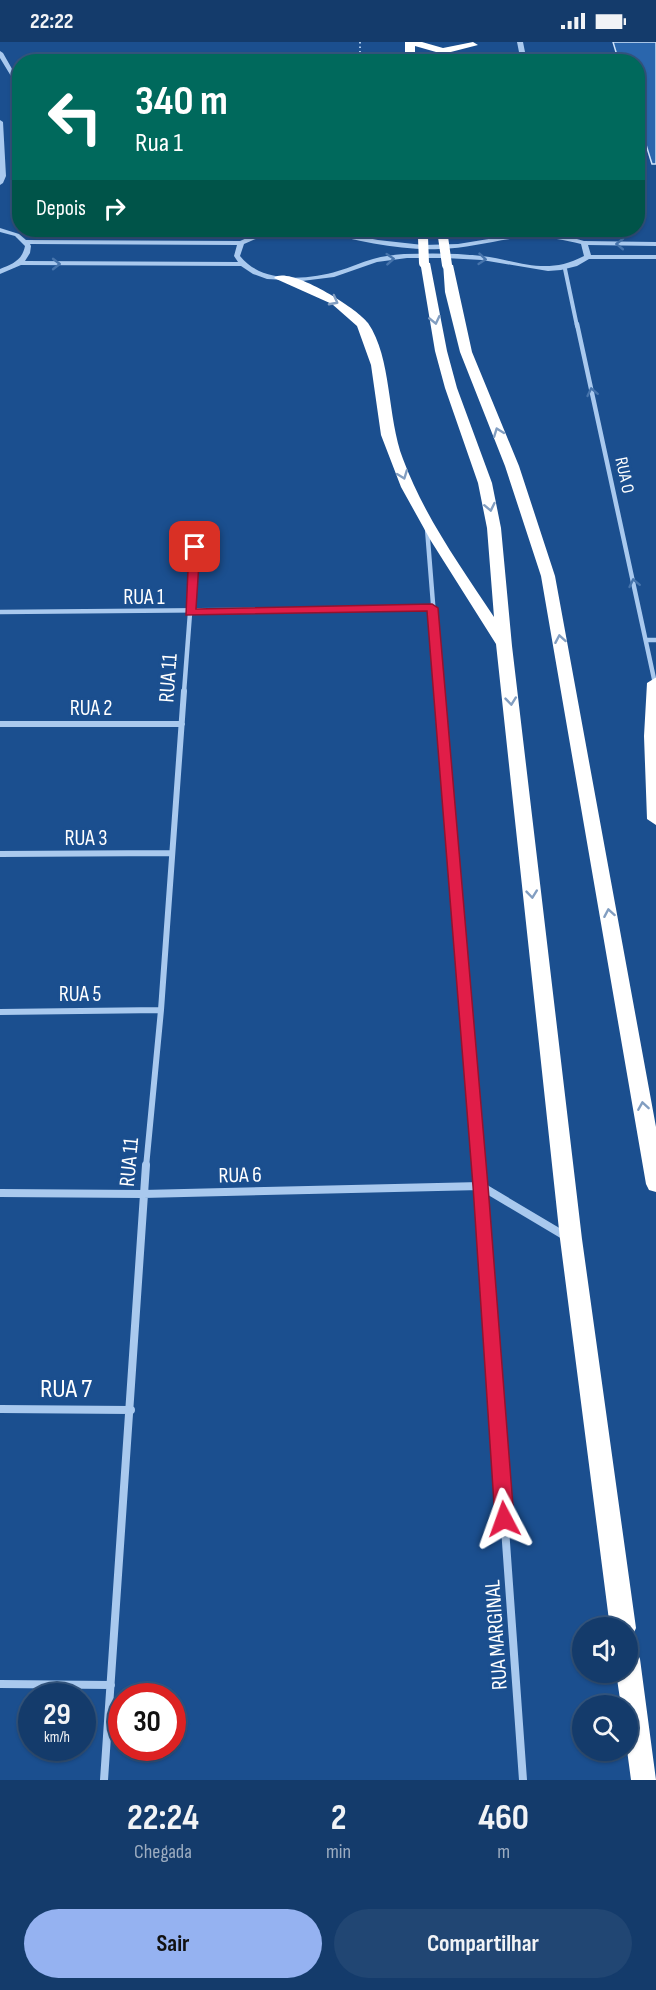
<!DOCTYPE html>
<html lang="pt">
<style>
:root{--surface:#143b6b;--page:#214673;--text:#f1f3f6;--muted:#9dadc1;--line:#33557e;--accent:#95b2f1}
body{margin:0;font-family:"Sofia Sans Condensed",sans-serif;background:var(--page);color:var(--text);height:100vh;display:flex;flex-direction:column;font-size:22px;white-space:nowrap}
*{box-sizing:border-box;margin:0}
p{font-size:20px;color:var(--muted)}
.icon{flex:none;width:33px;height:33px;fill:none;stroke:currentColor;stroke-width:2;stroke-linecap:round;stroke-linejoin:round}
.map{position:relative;height:1738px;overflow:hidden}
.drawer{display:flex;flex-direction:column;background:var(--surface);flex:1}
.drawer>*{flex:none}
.hud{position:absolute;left:12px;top:12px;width:633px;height:183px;border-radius:24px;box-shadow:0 2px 4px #0004,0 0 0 2px var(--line);background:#00695c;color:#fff;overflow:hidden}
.buttons{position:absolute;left:572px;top:1575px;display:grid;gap:12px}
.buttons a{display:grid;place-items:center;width:66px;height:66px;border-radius:50%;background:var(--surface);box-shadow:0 2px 4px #0004,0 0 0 2px var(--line);font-size:30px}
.speed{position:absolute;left:18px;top:1641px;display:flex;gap:12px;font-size:30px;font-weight:700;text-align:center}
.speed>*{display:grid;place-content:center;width:78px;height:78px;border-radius:50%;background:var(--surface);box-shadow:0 2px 4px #0004,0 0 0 2px var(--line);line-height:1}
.speed small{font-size:15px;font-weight:400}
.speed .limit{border:9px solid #d22;background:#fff;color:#111}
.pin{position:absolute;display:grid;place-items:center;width:51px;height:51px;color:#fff;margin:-26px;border-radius:12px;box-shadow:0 3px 9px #0006}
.me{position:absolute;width:66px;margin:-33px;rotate:356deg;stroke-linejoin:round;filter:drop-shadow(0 0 4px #0008)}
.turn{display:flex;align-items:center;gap:21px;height:126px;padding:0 24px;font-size:27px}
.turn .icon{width:78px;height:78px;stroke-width:2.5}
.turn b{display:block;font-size:42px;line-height:51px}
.then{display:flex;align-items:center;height:57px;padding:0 24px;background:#0003;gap:12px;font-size:22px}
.eta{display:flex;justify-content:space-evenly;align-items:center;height:102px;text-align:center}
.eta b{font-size:36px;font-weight:700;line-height:42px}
.cta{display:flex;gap:12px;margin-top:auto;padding:12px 24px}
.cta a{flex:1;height:69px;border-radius:36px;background:var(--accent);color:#111;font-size:24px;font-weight:700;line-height:69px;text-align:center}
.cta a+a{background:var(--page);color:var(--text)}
.status{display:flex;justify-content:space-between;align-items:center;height:42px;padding:0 30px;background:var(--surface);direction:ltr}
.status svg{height:16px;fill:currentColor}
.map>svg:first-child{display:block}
.building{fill:#2a66ad;stroke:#cfe3fa;stroke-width:1.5}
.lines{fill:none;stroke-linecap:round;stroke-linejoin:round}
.path{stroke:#a9c9ee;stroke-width:2;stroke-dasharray:1.5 3;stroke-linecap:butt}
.minor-far3{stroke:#a9c9ee;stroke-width:4}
.minor-far2{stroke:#a9c9ee;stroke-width:4.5}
.minor-far1{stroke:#a9c9ee;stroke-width:6}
.minor{stroke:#a9c9ee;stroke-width:8}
.tertiary{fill:#a9c9ee;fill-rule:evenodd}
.motorway{fill:#fff;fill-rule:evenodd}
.motorway-bridge{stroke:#fff;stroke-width:10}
.oneway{stroke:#4674ac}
.oneway2{stroke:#829ec1}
.route{fill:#e11d48;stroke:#92132f;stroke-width:1.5}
.labels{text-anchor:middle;stroke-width:6;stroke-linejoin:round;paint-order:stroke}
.far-street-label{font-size:18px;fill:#fff;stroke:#1b4f8f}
.street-label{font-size:22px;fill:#fff;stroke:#1b4f8f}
.near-street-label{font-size:27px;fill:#fff;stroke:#1b4f8f}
</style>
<div class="status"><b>22:22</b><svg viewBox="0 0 49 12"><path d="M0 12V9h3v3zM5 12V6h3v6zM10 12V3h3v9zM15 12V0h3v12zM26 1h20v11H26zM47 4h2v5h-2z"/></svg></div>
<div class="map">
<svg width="656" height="1738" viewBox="0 0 656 1738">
<rect width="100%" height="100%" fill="#1b4f8f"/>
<path class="building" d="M613,0H656V122H652L638,77V20H619Z"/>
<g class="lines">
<path class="path" d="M360,0V20"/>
<path class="minor-far3" d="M565,227L577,284"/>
<path class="minor-far2" d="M577,282L656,646
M427,486L440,650
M0,570L432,566
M646,598H656
M184,650L195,505"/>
<path class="minor-far1" d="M440,649L479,1125
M0,682H182
M0,812L172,811
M0,970L161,968
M146,1125L161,968L184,649"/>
<path class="minor" d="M479,1123L523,1738
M0,1151L143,1152L481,1144L565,1194
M0,1367L131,1368
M0,1642L111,1643
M104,1738L146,1123"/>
<path class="tertiary" d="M517,0H523L527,20H521Z
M0,9L3,11L20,41V49L0,16Z
M0,78L3,80L6,134L3,141L0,143Z
M0,186L19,192L26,198L240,199L263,189L282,188L281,189L267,192L244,202L240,214C262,242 308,238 338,229C350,226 361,220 373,217C383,214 394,213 404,212C430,211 457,211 482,214C521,219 546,234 584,214L581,202C563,198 545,194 527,195C498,197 470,206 440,207C399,209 358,198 318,190L315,188H325L378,198L423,203L458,202L526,191L563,193L584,199L656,200V204L588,203L591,213H656V217H589L577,224L561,228L548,229L482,218L445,216H407L377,220L334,235L302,239L267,237L253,232L241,224L21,223L0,232V227C12,222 22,219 25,204L15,194L0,190ZM30,202L237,203L234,214L238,220L25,219L30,211L31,204Z"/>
<path class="motorway" d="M405,0H422L443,6L473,0L478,3L443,12L415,4V20H405Z
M420,219L430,221L447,309L457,346L492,441L501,486L512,604L582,1197L636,1586L632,1595L627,1597V1586H610L560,1197L496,602L431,499L401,445L381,393L371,323L357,284L332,262L274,236C288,223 357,266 368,281C392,316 387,375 403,417C424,474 461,525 494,575L487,486L478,441L445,346L435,309Z
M443,221L453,223L472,310L519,424L555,534L656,1085V1150L649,1148L646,1142L541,534L505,424L460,310L445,250Z
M655,636H656V783L647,777L644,694L647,641Z
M627,1605L636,1608L640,1617L656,1738H631L627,1708V1664H621L616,1630H627Z"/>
<path class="motorway-bridge" d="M423,195L424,221
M443,195L447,223"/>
</g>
<defs><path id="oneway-chevron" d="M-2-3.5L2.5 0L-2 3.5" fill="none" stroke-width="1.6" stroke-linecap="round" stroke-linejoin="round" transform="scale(1.5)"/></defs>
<g class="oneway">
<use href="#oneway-chevron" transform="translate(620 202) rotate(-179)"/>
<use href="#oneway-chevron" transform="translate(390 217) rotate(-4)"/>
<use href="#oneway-chevron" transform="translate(482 217) rotate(5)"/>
<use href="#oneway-chevron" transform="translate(56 222)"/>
<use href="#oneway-chevron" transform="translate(592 350) rotate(-102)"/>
<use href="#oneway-chevron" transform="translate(634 541) rotate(-102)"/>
</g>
<g class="oneway2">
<use href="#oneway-chevron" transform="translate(334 259) rotate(28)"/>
<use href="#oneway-chevron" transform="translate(435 278) rotate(77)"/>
<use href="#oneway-chevron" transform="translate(498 390) rotate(-111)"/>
<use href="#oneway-chevron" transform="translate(403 433) rotate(69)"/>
<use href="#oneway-chevron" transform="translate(490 465) rotate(78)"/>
<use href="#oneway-chevron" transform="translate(560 597) rotate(-100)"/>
<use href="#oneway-chevron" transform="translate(511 659) rotate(84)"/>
<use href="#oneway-chevron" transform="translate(532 852) rotate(84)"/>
<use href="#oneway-chevron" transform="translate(609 871) rotate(-100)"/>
<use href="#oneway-chevron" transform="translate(643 1064) rotate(-99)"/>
</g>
<path class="route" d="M195,502L200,505L196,567L432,562L438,566L488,1144L514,1477L511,1483L504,1485L498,1483L495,1477L473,1144L427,569L186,573L189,505Z"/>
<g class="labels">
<g class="far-street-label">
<text transform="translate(625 433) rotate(78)" y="6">RUA O</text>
</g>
<g class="street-label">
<text x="144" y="562">RUA 1</text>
<text transform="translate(167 636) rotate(-86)" y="8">RUA 11</text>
<text x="91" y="673">RUA 2</text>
<text x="86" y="803">RUA 3</text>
<text x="80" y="959">RUA 5</text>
<text transform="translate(128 1120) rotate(-85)" y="8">RUA 11</text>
<text transform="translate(240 1132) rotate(-1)" y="8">RUA 6</text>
<text transform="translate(495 1593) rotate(-94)" y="8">RUA MARGINAL</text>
</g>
<g class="near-street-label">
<text x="66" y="1355">RUA 7</text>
</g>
</g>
</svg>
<div class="buttons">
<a><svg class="icon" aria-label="sound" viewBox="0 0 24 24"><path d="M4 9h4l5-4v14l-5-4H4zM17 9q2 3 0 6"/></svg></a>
<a><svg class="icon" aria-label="search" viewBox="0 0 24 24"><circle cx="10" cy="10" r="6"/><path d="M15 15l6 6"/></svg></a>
</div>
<div class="speed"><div>29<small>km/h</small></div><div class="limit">30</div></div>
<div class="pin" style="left:195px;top:505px;background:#d93025"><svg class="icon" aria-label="arrive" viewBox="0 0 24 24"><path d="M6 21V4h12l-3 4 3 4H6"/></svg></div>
<svg class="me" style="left:504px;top:1477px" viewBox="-20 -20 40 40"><path d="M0-17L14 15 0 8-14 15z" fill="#e11d48" stroke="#fff" stroke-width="4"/></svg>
<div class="hud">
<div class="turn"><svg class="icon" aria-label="left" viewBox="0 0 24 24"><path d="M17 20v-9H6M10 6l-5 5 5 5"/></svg><div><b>340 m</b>Rua 1</div></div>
<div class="then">Depois<svg class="icon" aria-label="right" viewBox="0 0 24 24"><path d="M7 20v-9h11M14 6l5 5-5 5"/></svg></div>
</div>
</div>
<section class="drawer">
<div class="eta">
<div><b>22:24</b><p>Chegada</p></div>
<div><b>2</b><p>min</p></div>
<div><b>460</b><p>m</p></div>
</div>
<div class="cta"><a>Sair</a><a>Compartilhar</a></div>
</section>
